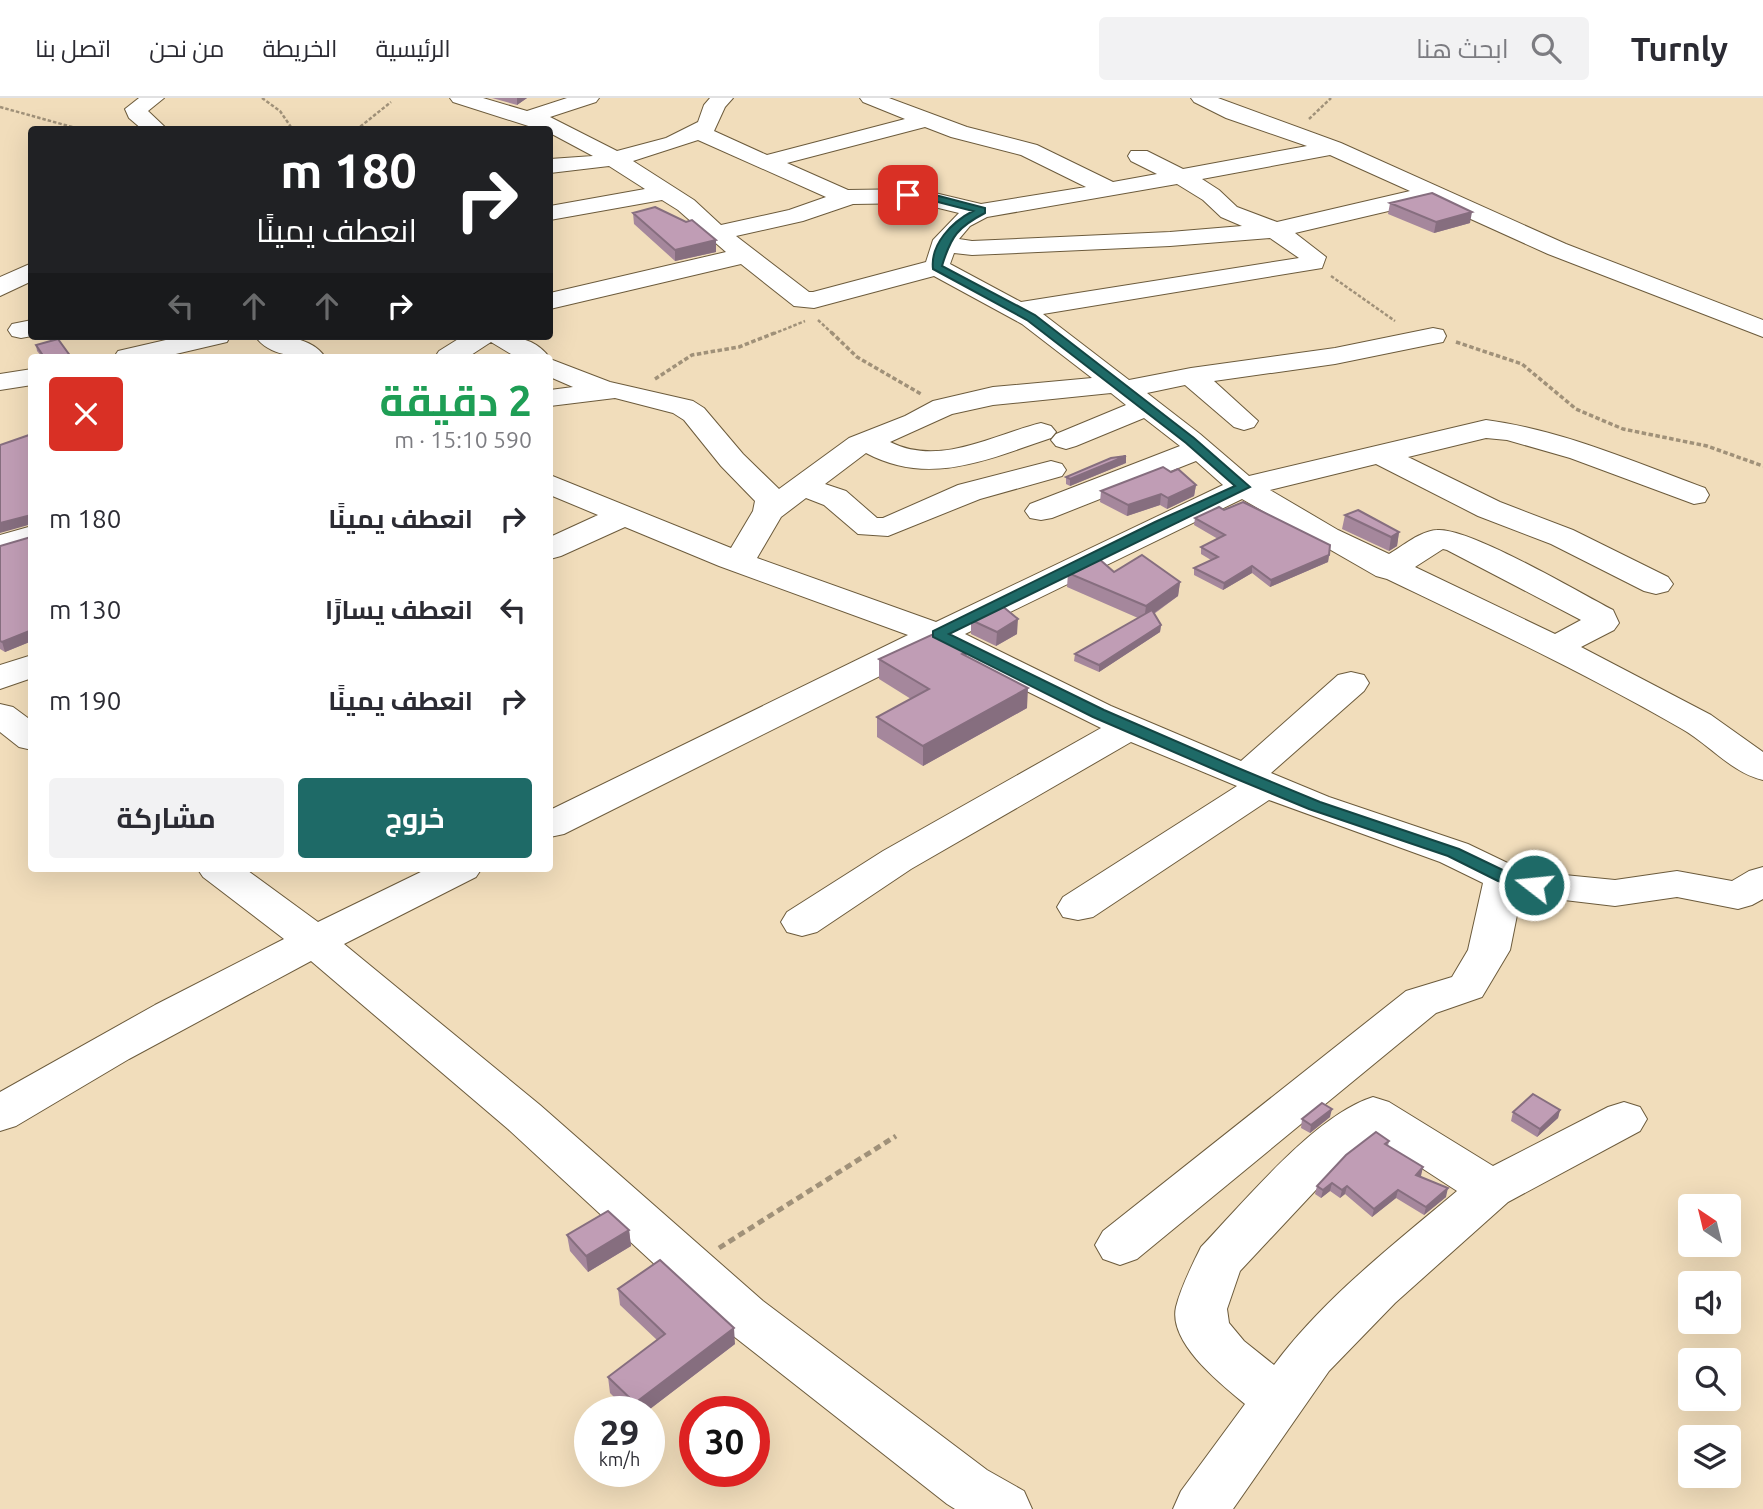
<!DOCTYPE html>
<html lang="ar">
<meta charset="utf-8">
<style>
:root{--surface:#fff;--page:#f2f2f3;--text:#2b2b33;--muted:#7c7c81;--line:#e1e1e2;--accent:#1e6a67}
body{margin:0;font-family:Ubuntu,Cairo,sans-serif;background:var(--page);color:var(--text);direction:rtl;height:100vh;display:flex;flex-direction:column;font-size:26px;white-space:nowrap}
*{box-sizing:border-box;margin:0}
p{font-size:23px;color:var(--muted)}
.icon{flex:none;width:38px;height:38px;fill:none;stroke:currentColor;stroke-width:2;stroke-linecap:round;stroke-linejoin:round}
.map{position:relative;flex:1;overflow:hidden;direction:ltr}
.panel{position:absolute;left:28px;top:256px;width:525px;height:518px;display:flex;flex-direction:column;background:var(--surface);border-radius:7px;box-shadow:0 7px 28px #0002;direction:rtl}
.panel>*{flex:none}
.hud{position:absolute;left:28px;top:28px;width:525px;height:214px;border-radius:7px;box-shadow:0 7px 28px #0002;direction:rtl;background:#202124;color:#fff;overflow:hidden}
.needle{width:46px;rotate:325deg}
.buttons{position:absolute;left:1678px;top:1096px;display:grid;gap:14px}
.buttons a{display:grid;place-items:center;width:63px;height:63px;border-radius:7px;background:var(--surface);box-shadow:0 7px 28px #0002;font-size:35px}
.speed{position:absolute;left:574px;top:1298px;display:flex;gap:14px;font-size:35px;font-weight:700;text-align:center}
.speed>*{display:grid;place-content:center;width:91px;height:91px;border-radius:50%;background:var(--surface);box-shadow:0 7px 28px #0002;line-height:1}
.speed small{font-size:18px;font-weight:400}
.speed .limit{border:10px solid #d22;background:#fff;color:#111}
.pin{position:absolute;display:grid;place-items:center;width:60px;height:60px;color:#fff;margin:-30px;border-radius:14px;box-shadow:0 4px 10px #0006}
.me{position:absolute;width:77px;margin:-38px;rotate:286deg;stroke-linejoin:round;filter:drop-shadow(0 0 5px #0008)}
.turn{display:flex;align-items:center;gap:24px;height:147px;padding:0 21px;font-size:32px}
.turn .icon{width:91px;height:91px;stroke-width:2.5}
.turn b{display:block;font-size:49px;line-height:60px}
.lanes{display:flex;align-items:center;height:66px;padding:0 21px;background:#0003;justify-content:center;gap:35px;direction:ltr}
.lanes .off{opacity:.35}
.round{display:grid;place-items:center;flex:none;width:74px;height:74px;border-radius:7px;background:var(--page)}
.summary{display:flex;align-items:center;justify-content:space-between;height:119px;padding:0 21px}
h1{font-size:42px;font-weight:700;line-height:52px;color:#1e9e55}
.cta{display:flex;gap:14px;margin-top:auto;padding:14px 21px}
.cta a{flex:1;height:80px;border-radius:7px;background:var(--accent);color:#fff;font-size:28px;font-weight:700;line-height:80px;text-align:center}
.cta a+a{background:var(--page);color:var(--text)}
ul{padding:0;list-style:none}
li{display:flex;align-items:center;gap:21px;height:91px;padding:0 21px}
li div{flex:1}
li b{display:block;font-size:26px}
li em{font-style:normal}
header{display:flex;align-items:center;gap:42px;box-sizing:border-box;height:98px;padding:0 35px;background:var(--surface);border-bottom:2px solid var(--line)}
header strong{font-size:33px}
nav{display:flex;gap:38px;margin-inline-start:auto;font-size:24px}
.search{width:490px;height:63px;background:var(--page);display:flex;align-items:center;gap:18px;box-sizing:border-box;padding:0 24px;border-radius:7px;color:var(--muted);font-size:26px}
.map>svg:first-child{display:block}
.lines{fill:none;stroke-linecap:round;stroke-linejoin:round}
.minor-casing{stroke:#6c5b3c;stroke-width:2}
.path-far2{stroke:#a09179;stroke-width:2.5;stroke-dasharray:3.5 2;stroke-linecap:butt}
.path-far1{stroke:#a09179;stroke-width:3.5;stroke-dasharray:4.5 2.5;stroke-linecap:butt}
.path{stroke:#a09179;stroke-width:5;stroke-dasharray:7 4.5;stroke-linecap:butt}
.minor{fill:#fff;fill-rule:evenodd}
.wall{fill:#a5879c}
.shaded-wall{fill:#866e7f}
.building{fill:#c09db5;stroke:#866e7f;stroke-width:2}
.route{fill:#1e6a67;stroke:#144543;stroke-width:2}
</style>
<header>
<strong>Turnly</strong>
<div class="search"><svg class="icon" aria-label="search" viewBox="0 0 24 24"><circle cx="10" cy="10" r="6"/><path d="M15 15l6 6"/></svg>ابحث هنا</div>
<nav><a>الرئيسية</a><a>الخريطة</a><a>من نحن</a><a>اتصل بنا</a></nav>
</header>
<div class="map">
<svg width="1763" height="1411" viewBox="0 0 1763 1411">
<rect width="100%" height="100%" fill="#f1ddbb"/>
<g class="lines">
<defs>
<path id="minor" d="M139,0H164L148,13L168,32H143L129,20L125,11Z
M450,0H483L527,13L567,0H599L596,4L550,19L617,53L666,40L698,24L704,7L710,0H733L725,9L714,33L767,57L905,21L863,4L860,0H889L967,29L1037,47L1113,84L1157,76L1131,63L1128,58L1131,53H1147L1183,71L1307,48L1226,20L1194,4L1191,0H1218L1341,45L1566,146L1763,222V239L1548,156L1431,103L1295,135L1326,159L1322,170L1043,216L1129,282L1191,270L1335,250L1433,230L1443,232L1446,238L1443,244L1433,246L1335,266L1214,283L1258,323L1254,329L1244,332L1234,329L1185,287L1147,295L1200,336L1249,378L1486,322C1562,332 1634,364 1705,390L1709,397L1705,404L1694,406L1570,360L1507,342L1486,340L1408,359L1500,404L1573,432L1668,479L1673,486L1668,493L1656,496L1644,493L1551,446L1478,418L1376,366L1270,392L1338,432L1389,456C1403,448 1420,433 1437,432C1469,429 1578,494 1613,512L1619,525L1614,532L1581,549L1711,617L1763,654V682C1732,675 1710,647 1682,631C1587,576 1487,529 1387,481L1376,478L1242,401L965,536L1111,608L1241,663L1338,577L1351,574L1364,577L1369,585L1364,593L1271,675L1329,699L1468,746L1518,770L1534,774L1615,782L1677,773L1732,783L1749,773L1763,769V801L1752,807L1738,811L1677,799L1615,808L1521,797L1510,852L1482,899L1436,915L1137,1161L1120,1167L1103,1161L1095,1147L1103,1133L1406,893L1452,879L1468,852L1483,785L1440,764L1269,702L1093,819L1078,822L1063,819L1057,809L1063,799L1237,688L1131,644L911,771L817,834L802,838L787,834L781,824L787,814L883,753L1101,630L938,549L564,736L550,739V712L908,537L719,468L625,429L561,458L550,461V439L598,417L550,397V377L731,450L753,413L755,403L721,368L684,322L673,315L615,300L550,308V292L573,289L550,279V261L610,284L693,303L704,310L743,356L779,391L849,340L905,318L933,303L993,289L1092,280L1022,226L934,178L814,210L794,208L741,166L550,211V195L726,154L678,112L662,102L550,122V108L645,91L609,68L550,75V61L593,58L550,35V32H541L453,4ZM925,29L951,39L1021,57L1086,89L981,106L918,91L848,92L787,65ZM698,42L826,99L789,112L721,127L694,102L633,63ZM1330,57L1410,93L1277,124L1237,109L1219,92L1202,81ZM1177,86L1203,102L1221,119L1242,128L1170,134L972,143L959,141L970,128L987,119ZM918,105L959,115L933,142L926,164L813,194H809L736,138L803,123L853,106ZM1270,140L1299,160L1021,204L950,166L954,155L972,157L1170,148ZM1111,295L1126,307L1056,336L1051,342L1056,348L1066,351L1076,348L1144,320L1180,348L1030,406L1025,413L1030,420L1041,422L1052,420L1196,363L1223,387L936,524L757,460L781,419L806,400L824,407L858,436L888,438L980,401L1062,378L1066,372L1062,366L1051,363L958,387L883,420H877L846,393L825,386L866,355C930,389 988,361 1051,340L1056,334L1051,328L1041,325C992,337 940,369 890,344L952,316L993,307ZM1443,451L1447,452L1581,522L1555,536L1415,469Z
M32,165V183L0,198V179Z
M32,222V238L21,240L12,238L8,232L12,226Z
M183,238H230L227,244L163,259H114L118,253Z
M255,238C278,238 310,237 325,259C301,259 270,260 255,238Z
M463,238C492,238 530,232 549,259H516L491,244L468,259H435L439,253Z
M32,271V287L0,292V276Z
M32,428V447L0,457V437Z
M32,557V580L0,591V567Z
M0,606L13,609L32,623V652L19,649L0,634Z
M197,770H244L318,824L429,770H482L476,779L344,846L540,1007L763,1203L987,1372L1024,1393L1032,1411H955L947,1406L727,1233L508,1031L311,863L129,961L16,1028L0,1033V994L155,907L284,841L203,779Z
M1373,999L1389,1004L1493,1068L1608,1009L1624,1004L1640,1009L1647,1021L1640,1033L1508,1104L1395,1205L1329,1273L1233,1411H1173L1181,1393L1245,1306C1221,1286 1168,1245 1176,1209C1181,1189 1192,1167 1201,1149C1244,1104 1315,1017 1373,999ZM1374,1039L1457,1093C1393,1147 1324,1200 1274,1267L1244,1243L1229,1225L1227,1211L1240,1173L1343,1063Z"/>
</defs>
<use href="#minor" class="minor-casing"/>
<path class="path-far2" d="M262,0L280,13L293,32
M0,9L83,32
M1309,21L1331,0
M356,32L391,4
M1331,178L1395,223
M818,222L833,236
M773,236L805,223"/>
<path class="path-far1" d="M831,234L857,259L921,296
M1456,244L1522,266L1576,311L1623,331L1707,348L1763,368
M655,281L692,257L739,249L777,234"/>
<path class="path" d="M719,1150L896,1038"/>
<use href="#minor" class="minor"/>
</g>
<path class="wall" d="M492,0H527L517,7Z
M1390,105L1470,125L1434,135L1388,116Z
M633,115L716,142V154L675,163L634,126Z
M36,247L71,259H42L37,253Z
M32,336V543L5,554L0,551V448L31,439Z
M1126,365L1070,388L1066,386V379Z
M1196,387L1194,398L1167,411L1160,407L1127,418L1100,404L1101,393Z
M1224,412L1329,457L1328,464L1270,489L1252,475L1223,492L1194,477V470L1211,462L1201,456V449L1218,441L1194,427L1195,420Z
M1345,417L1399,434L1397,448L1389,453L1342,431Z
M1114,474L1180,484L1178,498L1154,516L1161,527L1160,534L1099,574L1074,563L1075,556L1138,520L1067,489L1068,475Z
M971,522L1017,536L996,548L971,536Z
M967,558L1027,610L923,668L877,639V619L911,601L879,581V561Z
M1560,1012L1558,1020L1537,1039L1511,1023L1513,1014Z
M1330,1019L1310,1035L1301,1030L1302,1021Z
M1389,1043L1388,1048L1423,1069L1420,1078L1446,1099L1424,1117L1396,1100L1372,1119L1345,1096L1340,1100L1330,1093L1321,1100L1315,1096L1317,1088Z
M629,1132L631,1148L588,1174L570,1153L567,1137Z
M618,1191L735,1246L646,1314H629L610,1295L608,1279L657,1242L620,1207Z"/>
<path class="shaded-wall" d="M517,0H527L517,7Z
M1472,114L1470,125L1434,135L1436,124Z
M716,142V154L675,163V152Z
M1126,358V365L1070,388V381Z
M1196,387L1194,398L1167,411L1168,400Z
M1161,396L1160,407L1127,418L1128,407Z
M31,417L32,426L0,435V425Z
M1399,434L1397,448L1389,453L1391,439Z
M1329,457L1328,464L1270,489L1271,482Z
M1252,468V475L1223,492L1224,485Z
M1180,484L1178,498L1144,522L1146,508Z
M1018,521L1017,536L996,548L997,534Z
M1161,527L1160,534L1099,574V567Z
M32,532V543L5,554L2,544Z
M967,546L966,566L959,551Z
M1028,590L1027,610L923,668V648Z
M1332,1011L1330,1019L1310,1035L1311,1027Z
M1560,1012L1558,1020L1537,1039L1540,1031Z
M1423,1069L1421,1078L1414,1085L1416,1077Z
M1332,1085L1330,1093L1321,1100L1323,1092Z
M1347,1088L1345,1096L1340,1100L1342,1092Z
M1448,1090L1446,1099L1424,1117L1426,1109Z
M1398,1092L1396,1100L1372,1119L1374,1111Z
M629,1132L631,1148L588,1174L586,1158Z
M734,1230L735,1246L646,1314H636L635,1305Z"/>
<path class="building" d="M1432,95L1472,114L1436,124L1390,105Z
M655,109L686,124L692,122L716,142L675,152L633,115Z
M58,241L71,259H44L36,247Z
M32,336V532L2,544L0,543V448L31,439V417L0,425V347Z
M1126,358L1070,381L1066,379L1111,360Z
M1163,369L1171,374L1178,371L1196,387L1168,400L1161,396L1128,407L1101,393Z
M1243,404L1330,447L1329,457L1271,482L1252,468L1224,485L1194,470L1218,459L1201,449L1225,437L1195,420L1219,409L1224,412Z
M1358,412L1399,434L1391,439L1345,417Z
M1142,457L1180,484L1146,508L1068,475L1098,460L1114,474Z
M1001,507L1018,521L997,534L971,522Z
M1152,512L1161,527L1099,567L1075,556Z
M940,533L967,546L959,551L965,554L962,556L1028,590L923,648L877,619L929,591L879,561Z
M1533,996L1560,1012L1540,1031L1513,1014Z
M1322,1005L1332,1011L1311,1027L1302,1021Z
M1376,1034L1389,1043L1385,1046L1423,1069L1416,1077L1448,1090L1426,1109L1398,1092L1374,1111L1347,1088L1342,1092L1332,1085L1323,1092L1317,1088L1346,1057Z
M608,1113L629,1132L586,1158L567,1137Z
M660,1162L734,1230L635,1305L608,1279L665,1236L618,1191Z"/>
<path class="route" d="M908,94L939,98L985,110V115C958,129 951,138 942,168L1035,217L1194,340L1250,389L949,536L1104,612L1238,670L1320,704L1459,751L1509,775L1540,783L1542,787L1540,791L1534,793L1498,783L1448,758L1309,711L1227,677L1093,619L933,539V533L1155,424L1235,388L1186,345L1027,222L933,171C930,146 952,124 973,113L938,104L904,99V95Z"/>
</svg>
<div class="buttons">
<a><svg class="needle" viewBox="-14 -14 28 28"><path d="M0-13l5 13h-10z" fill="#e53935"/><path d="M0 13l5-13h-10z" fill="#7c7c81"/></svg></a>
<a><svg class="icon" aria-label="sound" viewBox="0 0 24 24"><path d="M4 9h4l5-4v14l-5-4H4zM17 9q2 3 0 6"/></svg></a>
<a><svg class="icon" aria-label="search" viewBox="0 0 24 24"><circle cx="10" cy="10" r="6"/><path d="M15 15l6 6"/></svg></a>
<a><svg class="icon" aria-label="layers" viewBox="0 0 24 24"><path d="M12 4l9 5-9 5-9-5zM3 14l9 5 9-5"/></svg></a>
</div>
<div class="speed"><div>29<small>km/h</small></div><div class="limit">30</div></div>
<div class="pin" style="left:908px;top:97px;background:#d93025"><svg class="icon" aria-label="arrive" viewBox="0 0 24 24"><path d="M6 21V4h12l-3 4 3 4H6"/></svg></div>
<svg class="me" style="left:1534px;top:787px" viewBox="-20 -20 40 40"><circle r="17" fill="#1e6a67" stroke="#fff" stroke-width="3"/><path d="M0-11L8 9 0 5-8 9z" fill="#fff"/></svg>
<div class="hud">
<div class="turn"><svg class="icon" aria-label="right" viewBox="0 0 24 24"><path d="M7 20v-9h11M14 6l5 5-5 5"/></svg><div><b>180 m</b>انعطف يمينًا</div></div>
<div class="lanes"><svg class="icon off" aria-label="left" viewBox="0 0 24 24"><path d="M17 20v-9H6M10 6l-5 5 5 5"/></svg><svg class="icon off" aria-label="ahead" viewBox="0 0 24 24"><path d="M12 20V5M6 11l6-6 6 6"/></svg><svg class="icon off" aria-label="ahead" viewBox="0 0 24 24"><path d="M12 20V5M6 11l6-6 6 6"/></svg><svg class="icon" aria-label="right" viewBox="0 0 24 24"><path d="M7 20v-9h11M14 6l5 5-5 5"/></svg></div>
</div>
<section class="panel">
<div class="summary"><div><h1>2 دقيقة</h1><p>590 m · 15:10</p></div><a class="round" style="background:#d93025;color:#fff"><svg class="icon" aria-label="close" viewBox="0 0 24 24"><path d="M6 6l12 12M18 6L6 18"/></svg></a></div>
<ul>
<li><svg class="icon" aria-label="right" viewBox="0 0 24 24"><path d="M7 20v-9h11M14 6l5 5-5 5"/></svg><div><b>انعطف يمينًا</b></div><em>180 m</em></li>
<li><svg class="icon" aria-label="left" viewBox="0 0 24 24"><path d="M17 20v-9H6M10 6l-5 5 5 5"/></svg><div><b>انعطف يسارًا</b></div><em>130 m</em></li>
<li><svg class="icon" aria-label="right" viewBox="0 0 24 24"><path d="M7 20v-9h11M14 6l5 5-5 5"/></svg><div><b>انعطف يمينًا</b></div><em>190 m</em></li>
</ul>
<div class="cta"><a>خروج</a><a>مشاركة</a></div>
</section>
</div>
